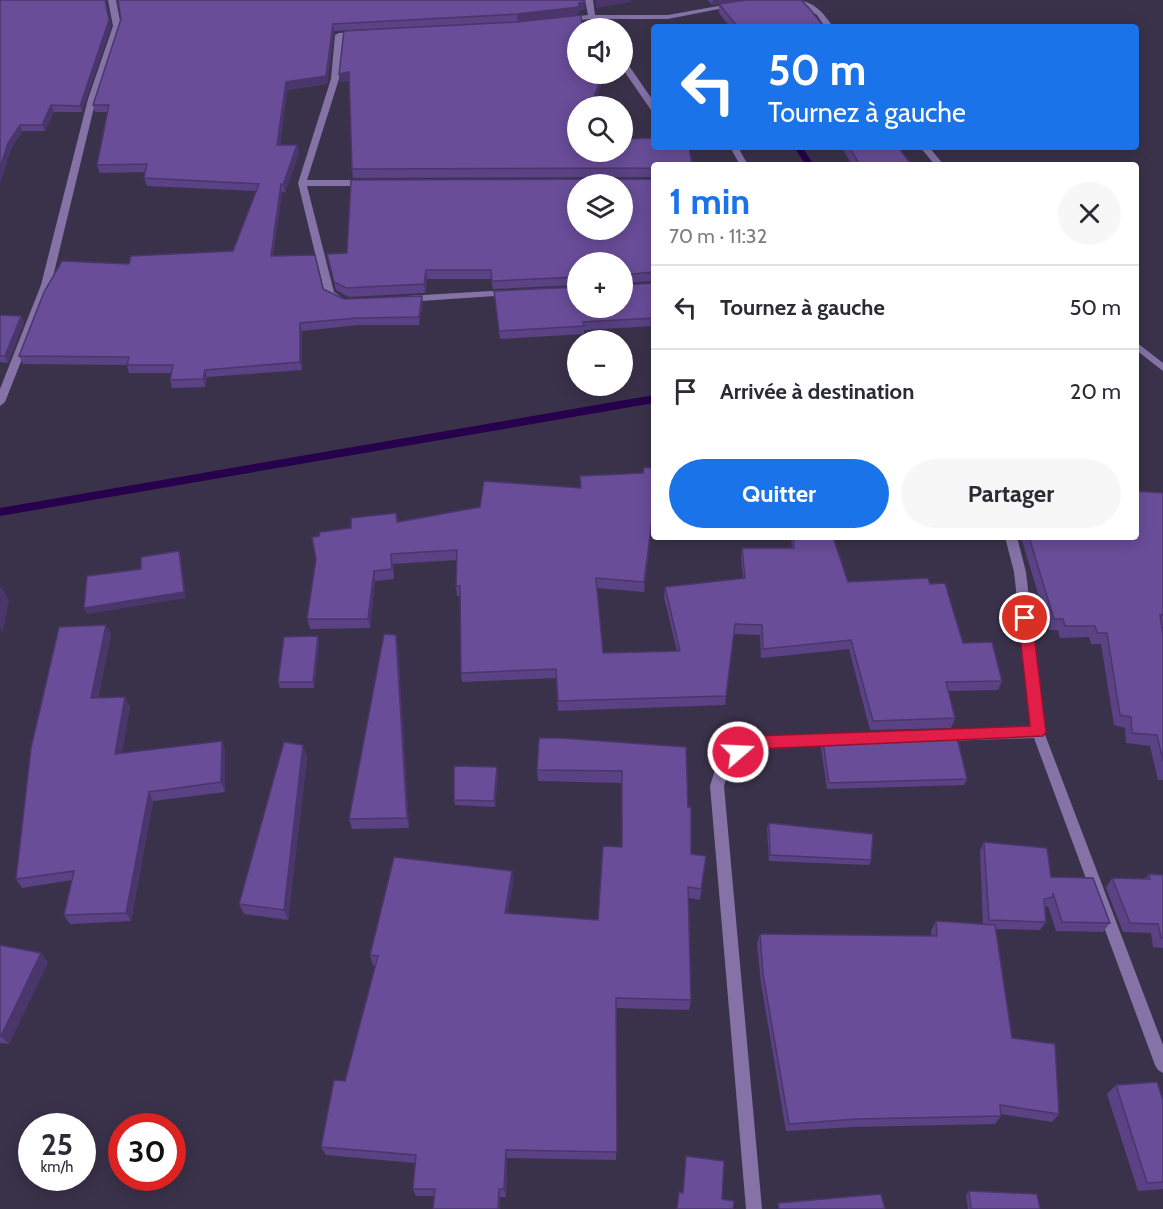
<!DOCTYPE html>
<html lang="fr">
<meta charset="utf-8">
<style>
:root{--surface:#fff;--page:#f7f7f7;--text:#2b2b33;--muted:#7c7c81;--line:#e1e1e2;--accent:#1a73e8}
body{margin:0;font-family:Cabin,sans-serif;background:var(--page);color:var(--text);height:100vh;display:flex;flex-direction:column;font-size:22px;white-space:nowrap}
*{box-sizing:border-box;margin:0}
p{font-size:20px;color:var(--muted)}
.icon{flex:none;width:33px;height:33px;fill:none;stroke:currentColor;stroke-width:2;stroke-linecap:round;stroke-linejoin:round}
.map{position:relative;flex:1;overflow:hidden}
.drawer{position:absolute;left:651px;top:162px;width:488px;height:378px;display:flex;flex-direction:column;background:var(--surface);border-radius:6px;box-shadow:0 3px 15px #0003}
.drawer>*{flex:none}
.hud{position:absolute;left:651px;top:24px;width:488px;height:126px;border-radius:6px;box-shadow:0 3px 15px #0003;background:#1a73e8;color:#fff;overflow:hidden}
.tools{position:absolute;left:567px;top:18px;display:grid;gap:12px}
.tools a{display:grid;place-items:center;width:66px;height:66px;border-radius:50%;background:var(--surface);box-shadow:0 3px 15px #0003;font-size:30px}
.speed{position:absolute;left:18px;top:1113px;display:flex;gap:12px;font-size:30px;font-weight:700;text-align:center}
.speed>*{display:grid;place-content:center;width:78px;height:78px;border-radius:50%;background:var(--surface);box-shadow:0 3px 15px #0003;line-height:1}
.speed small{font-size:15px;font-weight:400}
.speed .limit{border:9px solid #d22;background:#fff;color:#111}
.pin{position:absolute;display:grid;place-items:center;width:51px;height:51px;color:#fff;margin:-26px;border:3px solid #fff;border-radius:50%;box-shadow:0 2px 6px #0007}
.me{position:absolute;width:66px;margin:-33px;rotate:71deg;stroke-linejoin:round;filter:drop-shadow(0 0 4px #0008)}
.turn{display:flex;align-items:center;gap:21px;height:126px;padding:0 18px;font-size:27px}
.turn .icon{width:78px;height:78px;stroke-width:2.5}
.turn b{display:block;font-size:42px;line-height:51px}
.round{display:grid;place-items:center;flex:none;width:63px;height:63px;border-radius:32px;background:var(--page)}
.headline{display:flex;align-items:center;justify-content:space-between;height:102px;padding:0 18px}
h1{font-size:36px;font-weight:700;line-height:45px;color:var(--accent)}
.cta{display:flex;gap:12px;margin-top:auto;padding:12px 18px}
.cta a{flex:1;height:69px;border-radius:36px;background:var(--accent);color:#fff;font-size:24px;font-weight:700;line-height:69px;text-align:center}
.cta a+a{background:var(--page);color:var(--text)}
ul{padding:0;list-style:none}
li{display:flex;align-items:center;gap:18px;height:84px;padding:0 18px;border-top:2px solid var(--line)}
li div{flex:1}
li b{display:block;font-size:22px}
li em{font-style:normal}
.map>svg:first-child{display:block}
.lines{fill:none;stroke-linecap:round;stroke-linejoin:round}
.stream{fill:#27014c;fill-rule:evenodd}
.street{fill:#8573a8;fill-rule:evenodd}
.wall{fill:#5a4284}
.shaded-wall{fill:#4a366b}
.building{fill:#694d99;stroke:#4a366b;stroke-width:1.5;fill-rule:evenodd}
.route{fill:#e11d48;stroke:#92132f;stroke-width:1.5}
</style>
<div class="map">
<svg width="1163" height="1209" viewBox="0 0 1163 1209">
<rect width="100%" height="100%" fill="#3a324a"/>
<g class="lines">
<path class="stream" d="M794,147H802L814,165H806Z
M654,395V403L0,516V508Z"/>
<path class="street" d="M108,0H116L121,26L96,99L51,285L5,402L0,406V389L41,285L88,99L113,26Z
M585,0H593L595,15H668L735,3L739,5L668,19H598L603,28H596L590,19L562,22V18L588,15Z
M794,0C813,0 824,13 833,27H825L817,15Z
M359,32L363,34L362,36L343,37L339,79L307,180H368L372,183L368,186H307L334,292L346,300L341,303L325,294L298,183L331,79L335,35L339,33Z
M622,60H625L654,102V110H651L622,68Z
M730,147H738L748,165H740Z
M920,147H929L944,165H935Z
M508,290L513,293L511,295L406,302L401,299L406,296Z
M1136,342L1163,363V371L1136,350Z
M1005,537H1017L1026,572L1044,732L1163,1045V1073L1158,1070L1155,1065L1034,738L754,748L730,764L724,786L762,1209H746L710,786L719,757L752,737L1031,727L1014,572Z"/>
</g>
<path class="wall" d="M0,0L106,4L111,26L82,112H54L45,131H22L11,149L0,183Z
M708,0H744L712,5Z
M585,2V9L579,10V14L517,22L334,31L327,84L287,90L280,145H297L299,153L285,192H282L273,256L323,289L344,299L423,303L419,325H358L302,331V370L207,377L205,387L172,388L170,380L171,373H129L127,365L23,364L19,356L129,264L233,251L256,191L147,186L144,178L145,172L100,173L97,165L107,112H95L93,105L121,19Z
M719,4L824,27H730L719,13Z
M339,74H605V76L578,106V152L654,165V177L353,178L352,169L349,81L340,82Z
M842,147H898L912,165H852L842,148Z
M654,179V281L622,283V262H578V285L493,289L491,279H427L425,293L348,297L336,290L327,254L347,253Z
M654,283V326L584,330V334L500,339L494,291Z
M0,315L24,322L8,363L0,362Z
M654,468V523L652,522L644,592L597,588L603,653L677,651L664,597L665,587L743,578L741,558L742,548H792L791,537H833L848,582L930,584L963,643L1002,681L998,690L948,691L955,718L951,728L870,730L849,649L761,658L760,635L734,634L725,705L558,711L556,678L462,682L461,673L460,596H457L456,586L457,560L393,564L394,579L375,581L370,628L310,629L307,619L351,528L396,513L398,522L580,488V476L643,473Z
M1163,493V627H1162L1163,634V780H1158L1150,746L1126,743L1125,728L1114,725L1101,644H1091L1089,637L1060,638L1058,630H1049L1021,537H1136Z
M106,625L111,635L98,698L130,706L122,753L222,741L225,750V792L153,801L131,921L70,924L64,915L72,880L22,888L16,879Z
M396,635L398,647L409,828L352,829L349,819Z
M319,642L314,688H280L278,682Z
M561,738L688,807L691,854L706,856L700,900L689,898L691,1000L689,1010L616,1008V1160L507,1158L506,1197H500V1209H433L434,1196H416L413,1189L415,1163L326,1155L321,1147L345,1081L376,966L373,965L370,955L512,871L513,882L507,913L598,920L622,847L621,783L538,781L537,770Z
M823,742L967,779L964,785L827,789L821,748Z
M303,745L307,757L288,920L244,914L239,904Z
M498,773L495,807L455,805L454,800Z
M769,823L871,860L869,865L769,861L767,828Z
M984,842L1051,877L1110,923L1103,932L1056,931L1048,906L1045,907L1046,922L1040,930L996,929L1012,1038L1059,1114L1052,1122L1001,1114V1116L995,1124L853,1127L786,1131L761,983L757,943L760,934L931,936V931L936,921L983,925L980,851Z
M1149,874L1163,875V948L1153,947L1151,933L1123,932L1106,888L1112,878L1145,879Z
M0,945L48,962L9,1044L0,1043Z
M1116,1085L1163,1100V1189L1138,1191L1107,1094Z
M969,1191L1040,1209H968L966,1195Z"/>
<path class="shaded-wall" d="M105,0L111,26L82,112L80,106Z
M596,0H631L630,2L596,8Z
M713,0H744L712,5Z
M585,2V9L579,10V14L517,22V14Z
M333,24L334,31L327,84L287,90L279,152L277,145L286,82Z
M349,72L350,80L340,82L339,74Z
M603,74H605V76L593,106H590Z
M51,105L54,112L45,131L42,125Z
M20,125L22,131L11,149L0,183V168L8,143Z
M297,145L299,153L285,192L283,185Z
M281,184L282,192L272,264L271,256Z
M426,270L427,279L425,293L424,284Z
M422,296L423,303L419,325V317Z
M21,316L24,322L8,363L5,356Z
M300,323L302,331V370L300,362Z
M205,370L207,377L205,387L203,379Z
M653,513L652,522L644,592V582Z
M179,551L181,558L186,598L87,614L84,608Z
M374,571L375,581L370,628L368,619Z
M2,588L9,600L3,633L0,628V601Z
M106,625L111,635L96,708L91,698Z
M396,635L398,647L409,828L407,818Z
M318,636L319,642L314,688L313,682Z
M125,697L130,706L120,764L115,754Z
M222,741L225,750V792L221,782Z
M303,745L307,757L288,920L284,910Z
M497,767L498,773L495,807L494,801Z
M149,792L153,801L131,921L126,913Z
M512,871L513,882L506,923L505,913Z
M41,953L48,962L9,1044L1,1036Z
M506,1150L507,1158L506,1197L504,1189Z
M499,1189L500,1197V1209H498Z"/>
<path class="building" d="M0,0H105L109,20L80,106L51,105L42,125H20L8,143L0,168Z
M118,0H584L585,2L579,3V7L517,14L333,24L326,76L286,82L277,145H297L283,185L281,184L271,256L315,255L323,289L344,299L422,296L419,317L357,318L300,323V362L205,370L203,379L170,380L173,365H127L129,357L19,356L44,292L62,261L129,264L131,256L233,251L259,184L144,178L147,164L97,165L109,105H93L121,19Z
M746,0H801L809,8L824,27H738L719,4Z
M581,15L582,28H578V74H603L590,106H578V152H622V139L654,138V147H689L692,165H654V168L352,169L349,72L339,74L344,31L517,22Z
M849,147H898L912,165H860Z
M654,179V272L622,275V262H578V277L492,281L491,270H426L424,284L346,288L334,282L327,254L347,253L351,180ZM578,184H622V230H578Z
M654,283V318L583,322L584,326L499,331L494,291L578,287V308H622V285Z
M0,315L21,316L5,356H0Z
M644,467L654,468V513H653L644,582L596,578L603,653L680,651L665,587L745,578L742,548H794L793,537H833L848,582L928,578L930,584L945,583L963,643L992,642L1002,681L946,682L955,718L873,721L851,640L763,649L762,625L735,624L726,696L558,701L556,669L461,673L460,586H456L457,550L391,554L392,569L374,571L368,619H307L316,559L312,537L319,536L320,532L351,528V518L396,513L397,522L480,507L484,481L581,488L580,476L643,473Z
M1136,491L1163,493V615H1160L1163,634V761L1157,735L1132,733L1131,717L1120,715L1107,633H1097L1095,626H1065L1063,619H1054L1029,537H1136Z
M179,551L184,592L84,608L87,576L141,569V557Z
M0,588H2L0,601Z
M106,625L91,698L125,697L115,754L222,741L221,782L149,792L126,913L64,915L74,871L16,879L31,748L59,627Z
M384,634L396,635L407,818L349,819Z
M318,636L313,682H278L284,637Z
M957,737L967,779L829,783L823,742Z
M539,738H561L686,747L688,807H691V854L706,856L701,889L688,887L691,1000L616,998L617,1152L506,1150L504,1189H499L498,1209H433L435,1189H413L416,1155L321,1147L334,1080L345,1081L378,956L370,955L394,857L512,871L505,913L598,920L603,846L622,847V771L537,770Z
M284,742L303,745L284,910L239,904Z
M454,766L497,767L494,801L454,800Z
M769,823L873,834L871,860L770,855Z
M984,842L1047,848L1051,877L1093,878L1110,923L1062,922L1053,893V897L1044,899L1046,922L989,920Z
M1149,874L1163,875V938H1161L1158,924L1130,923L1112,878L1150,879Z
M936,921L995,925L1012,1038L1055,1044L1059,1114L1000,1105L1001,1116L857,1119L789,1124L763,974L760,934L937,936Z
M0,945L41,953L1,1036H0Z
M1157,1082L1163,1100V1182L1147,1183L1116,1085Z
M686,1156L724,1161L722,1199L734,1201L733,1209H677L679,1192L683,1193Z
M969,1191L1037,1194L1040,1209H971Z
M881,1194L885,1209H779L778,1203Z"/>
<path class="route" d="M1025,613L1032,618L1046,732L1043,736L755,749L738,758L733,756L731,752L733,747L752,736L1030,726L1018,618Z"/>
</svg>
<div class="tools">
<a><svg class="icon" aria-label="sound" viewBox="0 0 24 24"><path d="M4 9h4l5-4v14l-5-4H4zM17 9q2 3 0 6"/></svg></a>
<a><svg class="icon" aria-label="search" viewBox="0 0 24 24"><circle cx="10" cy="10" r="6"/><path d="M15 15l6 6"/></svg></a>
<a><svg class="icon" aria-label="layers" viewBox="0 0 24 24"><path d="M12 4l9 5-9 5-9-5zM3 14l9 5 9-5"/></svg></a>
<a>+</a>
<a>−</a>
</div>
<div class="speed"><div>25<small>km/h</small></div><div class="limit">30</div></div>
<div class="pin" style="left:1025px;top:618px;background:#d93025"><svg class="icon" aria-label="arrive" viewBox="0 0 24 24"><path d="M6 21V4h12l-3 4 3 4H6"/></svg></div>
<svg class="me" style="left:738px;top:752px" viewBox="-20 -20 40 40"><circle r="17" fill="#e11d48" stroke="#fff" stroke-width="3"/><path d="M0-11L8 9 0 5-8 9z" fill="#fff"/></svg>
<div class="hud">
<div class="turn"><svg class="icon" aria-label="left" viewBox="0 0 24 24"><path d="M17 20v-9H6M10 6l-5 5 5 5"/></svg><div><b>50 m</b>Tournez à gauche</div></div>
</div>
<section class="drawer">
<div class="headline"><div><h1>1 min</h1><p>70 m · 11:32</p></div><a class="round"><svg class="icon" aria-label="close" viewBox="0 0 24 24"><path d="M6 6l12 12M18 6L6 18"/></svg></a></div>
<ul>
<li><svg class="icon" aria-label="left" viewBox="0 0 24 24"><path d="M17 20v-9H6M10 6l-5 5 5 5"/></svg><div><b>Tournez à gauche</b></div><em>50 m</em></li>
<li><svg class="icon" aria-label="arrive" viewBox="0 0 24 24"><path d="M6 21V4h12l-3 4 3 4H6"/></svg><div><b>Arrivée à destination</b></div><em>20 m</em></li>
</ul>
<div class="cta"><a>Quitter</a><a>Partager</a></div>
</section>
</div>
